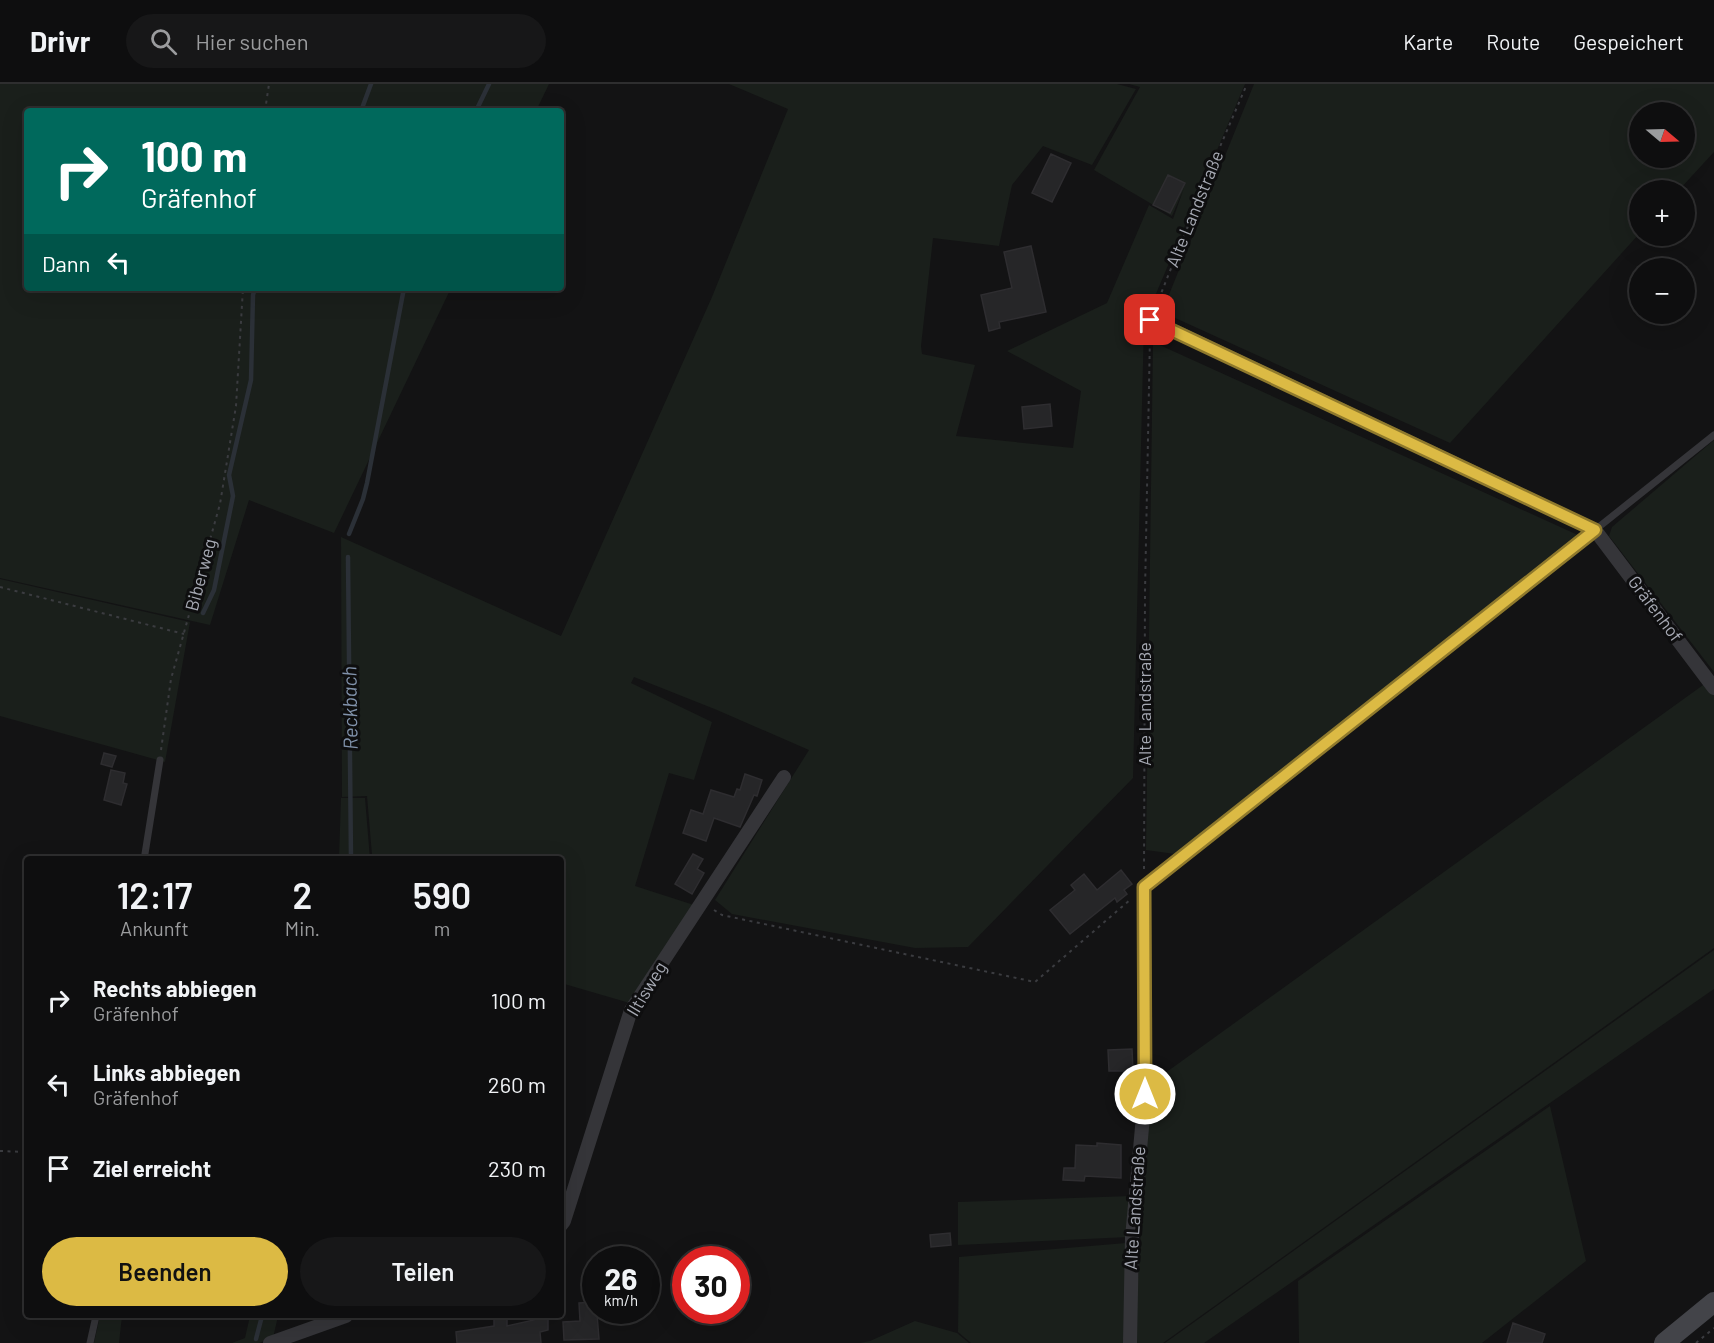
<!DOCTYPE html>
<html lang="de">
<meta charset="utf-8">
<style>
:root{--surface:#0e0e0f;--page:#171718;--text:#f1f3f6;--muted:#9b9c9e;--line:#2e2e2f;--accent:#dcba44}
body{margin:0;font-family:Barlow,sans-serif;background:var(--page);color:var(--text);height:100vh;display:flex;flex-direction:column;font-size:22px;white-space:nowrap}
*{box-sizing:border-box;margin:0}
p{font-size:20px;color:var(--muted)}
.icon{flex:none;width:33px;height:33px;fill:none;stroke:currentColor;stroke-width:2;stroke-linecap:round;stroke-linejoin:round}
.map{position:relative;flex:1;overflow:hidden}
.details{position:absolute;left:24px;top:772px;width:540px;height:462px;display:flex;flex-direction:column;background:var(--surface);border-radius:6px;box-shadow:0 6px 24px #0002,0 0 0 2px var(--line)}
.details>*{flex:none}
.top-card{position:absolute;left:24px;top:24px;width:540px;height:183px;border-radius:6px;box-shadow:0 6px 24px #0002,0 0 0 2px var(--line);background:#00695c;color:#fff;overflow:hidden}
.needle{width:39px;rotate:109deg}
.fabs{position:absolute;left:1629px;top:18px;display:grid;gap:12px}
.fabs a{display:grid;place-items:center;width:66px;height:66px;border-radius:50%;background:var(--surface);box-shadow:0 6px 24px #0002,0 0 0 2px var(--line);font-size:30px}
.speed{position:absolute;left:582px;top:1162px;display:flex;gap:12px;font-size:30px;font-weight:700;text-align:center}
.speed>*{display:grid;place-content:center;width:78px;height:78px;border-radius:50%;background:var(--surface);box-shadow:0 6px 24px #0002,0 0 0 2px var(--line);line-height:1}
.speed small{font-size:15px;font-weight:400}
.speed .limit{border:9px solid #d22;background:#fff;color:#111}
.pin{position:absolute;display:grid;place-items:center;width:51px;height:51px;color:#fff;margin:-26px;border-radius:12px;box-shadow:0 3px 9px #0006}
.me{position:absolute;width:66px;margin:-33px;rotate:0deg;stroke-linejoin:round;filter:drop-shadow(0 0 4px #0008)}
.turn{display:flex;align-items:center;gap:21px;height:126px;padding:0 18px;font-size:27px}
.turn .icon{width:78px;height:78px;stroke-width:2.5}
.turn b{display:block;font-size:42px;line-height:51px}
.then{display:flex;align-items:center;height:57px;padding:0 18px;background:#0003;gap:12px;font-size:22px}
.eta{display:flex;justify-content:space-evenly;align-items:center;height:102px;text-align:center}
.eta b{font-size:36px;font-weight:600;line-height:42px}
.cta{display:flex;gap:12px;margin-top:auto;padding:12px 18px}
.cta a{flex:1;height:69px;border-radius:36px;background:var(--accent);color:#111;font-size:24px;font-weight:600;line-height:69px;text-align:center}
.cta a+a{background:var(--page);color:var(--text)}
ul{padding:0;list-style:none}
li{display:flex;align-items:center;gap:18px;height:84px;padding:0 18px}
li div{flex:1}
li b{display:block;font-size:22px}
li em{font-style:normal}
header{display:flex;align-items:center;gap:36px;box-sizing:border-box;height:84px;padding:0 30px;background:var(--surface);border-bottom:2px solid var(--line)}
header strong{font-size:28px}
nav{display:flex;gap:33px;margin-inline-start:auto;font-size:21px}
.search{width:420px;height:54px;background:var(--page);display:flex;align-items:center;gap:15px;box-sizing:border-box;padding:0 21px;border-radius:33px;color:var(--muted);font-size:22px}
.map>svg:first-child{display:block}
.green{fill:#1a1f1b;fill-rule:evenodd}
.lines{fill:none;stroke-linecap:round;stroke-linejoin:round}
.stream{stroke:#2b3037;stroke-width:4.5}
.building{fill:#262628;stroke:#2e2d30;stroke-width:1.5}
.path{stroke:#3b3c40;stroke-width:2;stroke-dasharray:3 4.5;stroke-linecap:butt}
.service{stroke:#353539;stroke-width:7}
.minor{stroke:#353539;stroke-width:14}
.secondary{stroke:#434449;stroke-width:20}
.route-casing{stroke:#8f792c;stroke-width:15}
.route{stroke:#dcba44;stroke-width:10}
.labels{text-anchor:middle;stroke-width:6;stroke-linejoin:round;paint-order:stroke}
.street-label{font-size:18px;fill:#a6a9b3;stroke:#0e0e0f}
.water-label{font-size:20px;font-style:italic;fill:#8192ab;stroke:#0e0e0f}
</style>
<header>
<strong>Drivr</strong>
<div class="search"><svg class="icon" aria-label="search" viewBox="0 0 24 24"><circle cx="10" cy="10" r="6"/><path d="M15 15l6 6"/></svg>Hier suchen</div>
<nav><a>Karte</a><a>Route</a><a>Gespeichert</a></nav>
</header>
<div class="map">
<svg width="1714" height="1259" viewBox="0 0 1714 1259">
<rect width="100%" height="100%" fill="#131314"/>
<path class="green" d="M0,0H549L536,27H27V204H451L334,449L249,416L210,541L0,494Z
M729,0H1117L1136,5L1092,81L1043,62L1012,101L999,162L933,154L921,262L922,270L975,281L956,352L1073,364L1081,307L1007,267L1107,219L1149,121L1173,135L1184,104L1172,132L1094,86L1140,3L1129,0H1245L1144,238L1133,694L968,863L915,864L732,830L715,816L809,666L717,626L634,593L631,599L712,638L694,696L669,689L635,802L697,822L633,920L561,899V776H389L372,771L367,712L342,713L341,453L561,552L712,213L788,25Z
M1254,0H1714V68L1679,106H1640L1639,150L1450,359L1162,228ZM1640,28H1684V74H1640Z
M1153,258L1580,452L1175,770L1146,766Z
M1714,356V588L1609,452L1612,443Z
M0,495L190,538L165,678L0,632Z
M1710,596L1714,602V864L1163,1259H1134L1150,1000Z
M341,714H365L370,775H339Z
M1714,866V905L1204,1259H1165Z
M1550,1022L1586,1177L1482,1259H1299L1298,1197Z
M1131,1112L1129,1153L958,1161V1118Z
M1126,1159L1127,1259H971L958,1248L959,1173Z
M100,1232H122L119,1259H94Z
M250,1232H278L273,1254L259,1259H232L245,1254Z
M915,1237L957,1249L969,1259H860L870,1257Z"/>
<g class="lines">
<path class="stream" d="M361,27L371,0
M476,27L489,0
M349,450L363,415L367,399L404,204
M348,473L351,776
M203,529L214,506L233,412L229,391L251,296L253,211L255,204
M256,1255L262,1232"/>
</g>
<path class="building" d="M1051,70L1071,79L1052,118L1032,109Z
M1168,91L1185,99L1170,129L1153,121Z
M1031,162L1046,228L999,238L1000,244L989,247L981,211L1012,204L1004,168Z
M1050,320L1052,342L1024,345L1022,323Z
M104,669L116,672L112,683L101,680Z
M111,686L125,689L123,699L127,700L121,721L104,716Z
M745,690L762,696L757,712L754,711L740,743L714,734L706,757L683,749L691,726L703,730L711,706L734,713L737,705L740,706Z
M693,770L703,775L697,785L704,789L692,810L675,800Z
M1121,786L1132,800L1124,806L1127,810L1117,818L1115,814L1070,850L1050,826L1075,806L1071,801L1084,790L1097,806Z
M1132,965L1133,987H1109L1108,966Z
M1097,1059L1121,1061V1094L1085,1092L1084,1097L1063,1096L1064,1084H1075L1076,1061L1097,1062Z
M950,1149L951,1161L931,1163L930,1151Z
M596,1218L599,1255L564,1256L563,1238L580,1237L579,1219Z
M494,1232H507V1242L534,1236V1232H548V1246L540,1248L541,1259H457L456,1248L494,1242Z
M1513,1239L1545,1250L1542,1259H1507Z"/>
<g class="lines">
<path class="path" d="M265,27L269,0
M1156,222L1216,72L1247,0
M0,503L184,550
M161,666L171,595L220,420L236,322L243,204
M1144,785L1145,508L1150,251
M714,826L722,831L1035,898L1131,815
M0,1067L27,1068
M1696,1259L1714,1244"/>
<path class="service" d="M1595,446L1714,351
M144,776L160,676
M90,1259L96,1232"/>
<path class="minor" d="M1151,236L1595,446L1714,604
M561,1141L564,1137L631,926L784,693
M270,1259L346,1232
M1130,1259L1132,1154L1145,1010L1144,803L1595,446"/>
<path class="secondary" d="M1664,1259L1714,1218"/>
</g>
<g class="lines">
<defs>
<path id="route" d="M1145,1010L1144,803L1595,446L1150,236"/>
</defs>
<use href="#route" class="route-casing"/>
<use href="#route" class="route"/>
</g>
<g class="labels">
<g class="street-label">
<text transform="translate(1195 125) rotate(-68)" y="6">Alte Landstraße</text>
<text transform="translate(201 491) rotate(-75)" y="6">Biberweg</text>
<text transform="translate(1655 525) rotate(53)" y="6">Gräfenhof</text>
<text transform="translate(1145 620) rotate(-90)" y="6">Alte Landstraße</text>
<text transform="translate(647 905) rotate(-59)" y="6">Iltisweg</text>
<text transform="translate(1135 1124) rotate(-86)" y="6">Alte Landstraße</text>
</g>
<g class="water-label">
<text transform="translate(350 624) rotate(-91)" y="7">Reckbach</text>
</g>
</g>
</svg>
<div class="fabs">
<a><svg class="needle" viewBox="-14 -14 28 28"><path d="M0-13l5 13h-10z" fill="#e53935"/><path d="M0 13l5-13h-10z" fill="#9b9c9e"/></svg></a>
<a>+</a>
<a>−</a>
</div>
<div class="speed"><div>26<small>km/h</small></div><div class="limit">30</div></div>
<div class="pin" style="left:1150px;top:236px;background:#d93025"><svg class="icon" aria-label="arrive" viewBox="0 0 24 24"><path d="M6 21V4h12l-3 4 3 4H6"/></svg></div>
<svg class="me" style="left:1145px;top:1010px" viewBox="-20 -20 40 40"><circle r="17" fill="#dcba44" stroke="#fff" stroke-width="3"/><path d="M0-11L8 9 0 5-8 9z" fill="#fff"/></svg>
<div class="top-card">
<div class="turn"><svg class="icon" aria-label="right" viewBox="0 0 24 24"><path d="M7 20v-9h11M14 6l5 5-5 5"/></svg><div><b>100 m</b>Gräfenhof</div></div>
<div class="then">Dann<svg class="icon" aria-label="left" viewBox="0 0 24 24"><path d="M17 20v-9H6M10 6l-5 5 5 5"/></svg></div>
</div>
<section class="details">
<div class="eta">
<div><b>12:17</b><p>Ankunft</p></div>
<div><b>2</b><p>Min.</p></div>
<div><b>590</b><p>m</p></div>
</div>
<ul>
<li><svg class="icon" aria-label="right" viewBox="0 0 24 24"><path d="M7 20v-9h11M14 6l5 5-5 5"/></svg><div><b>Rechts abbiegen</b><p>Gräfenhof</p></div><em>100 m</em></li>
<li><svg class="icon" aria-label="left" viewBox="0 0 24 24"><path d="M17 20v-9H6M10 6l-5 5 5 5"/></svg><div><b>Links abbiegen</b><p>Gräfenhof</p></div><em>260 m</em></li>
<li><svg class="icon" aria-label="arrive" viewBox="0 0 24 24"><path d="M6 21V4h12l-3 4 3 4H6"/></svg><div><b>Ziel erreicht</b></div><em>230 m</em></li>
</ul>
<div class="cta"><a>Beenden</a><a>Teilen</a></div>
</section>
</div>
